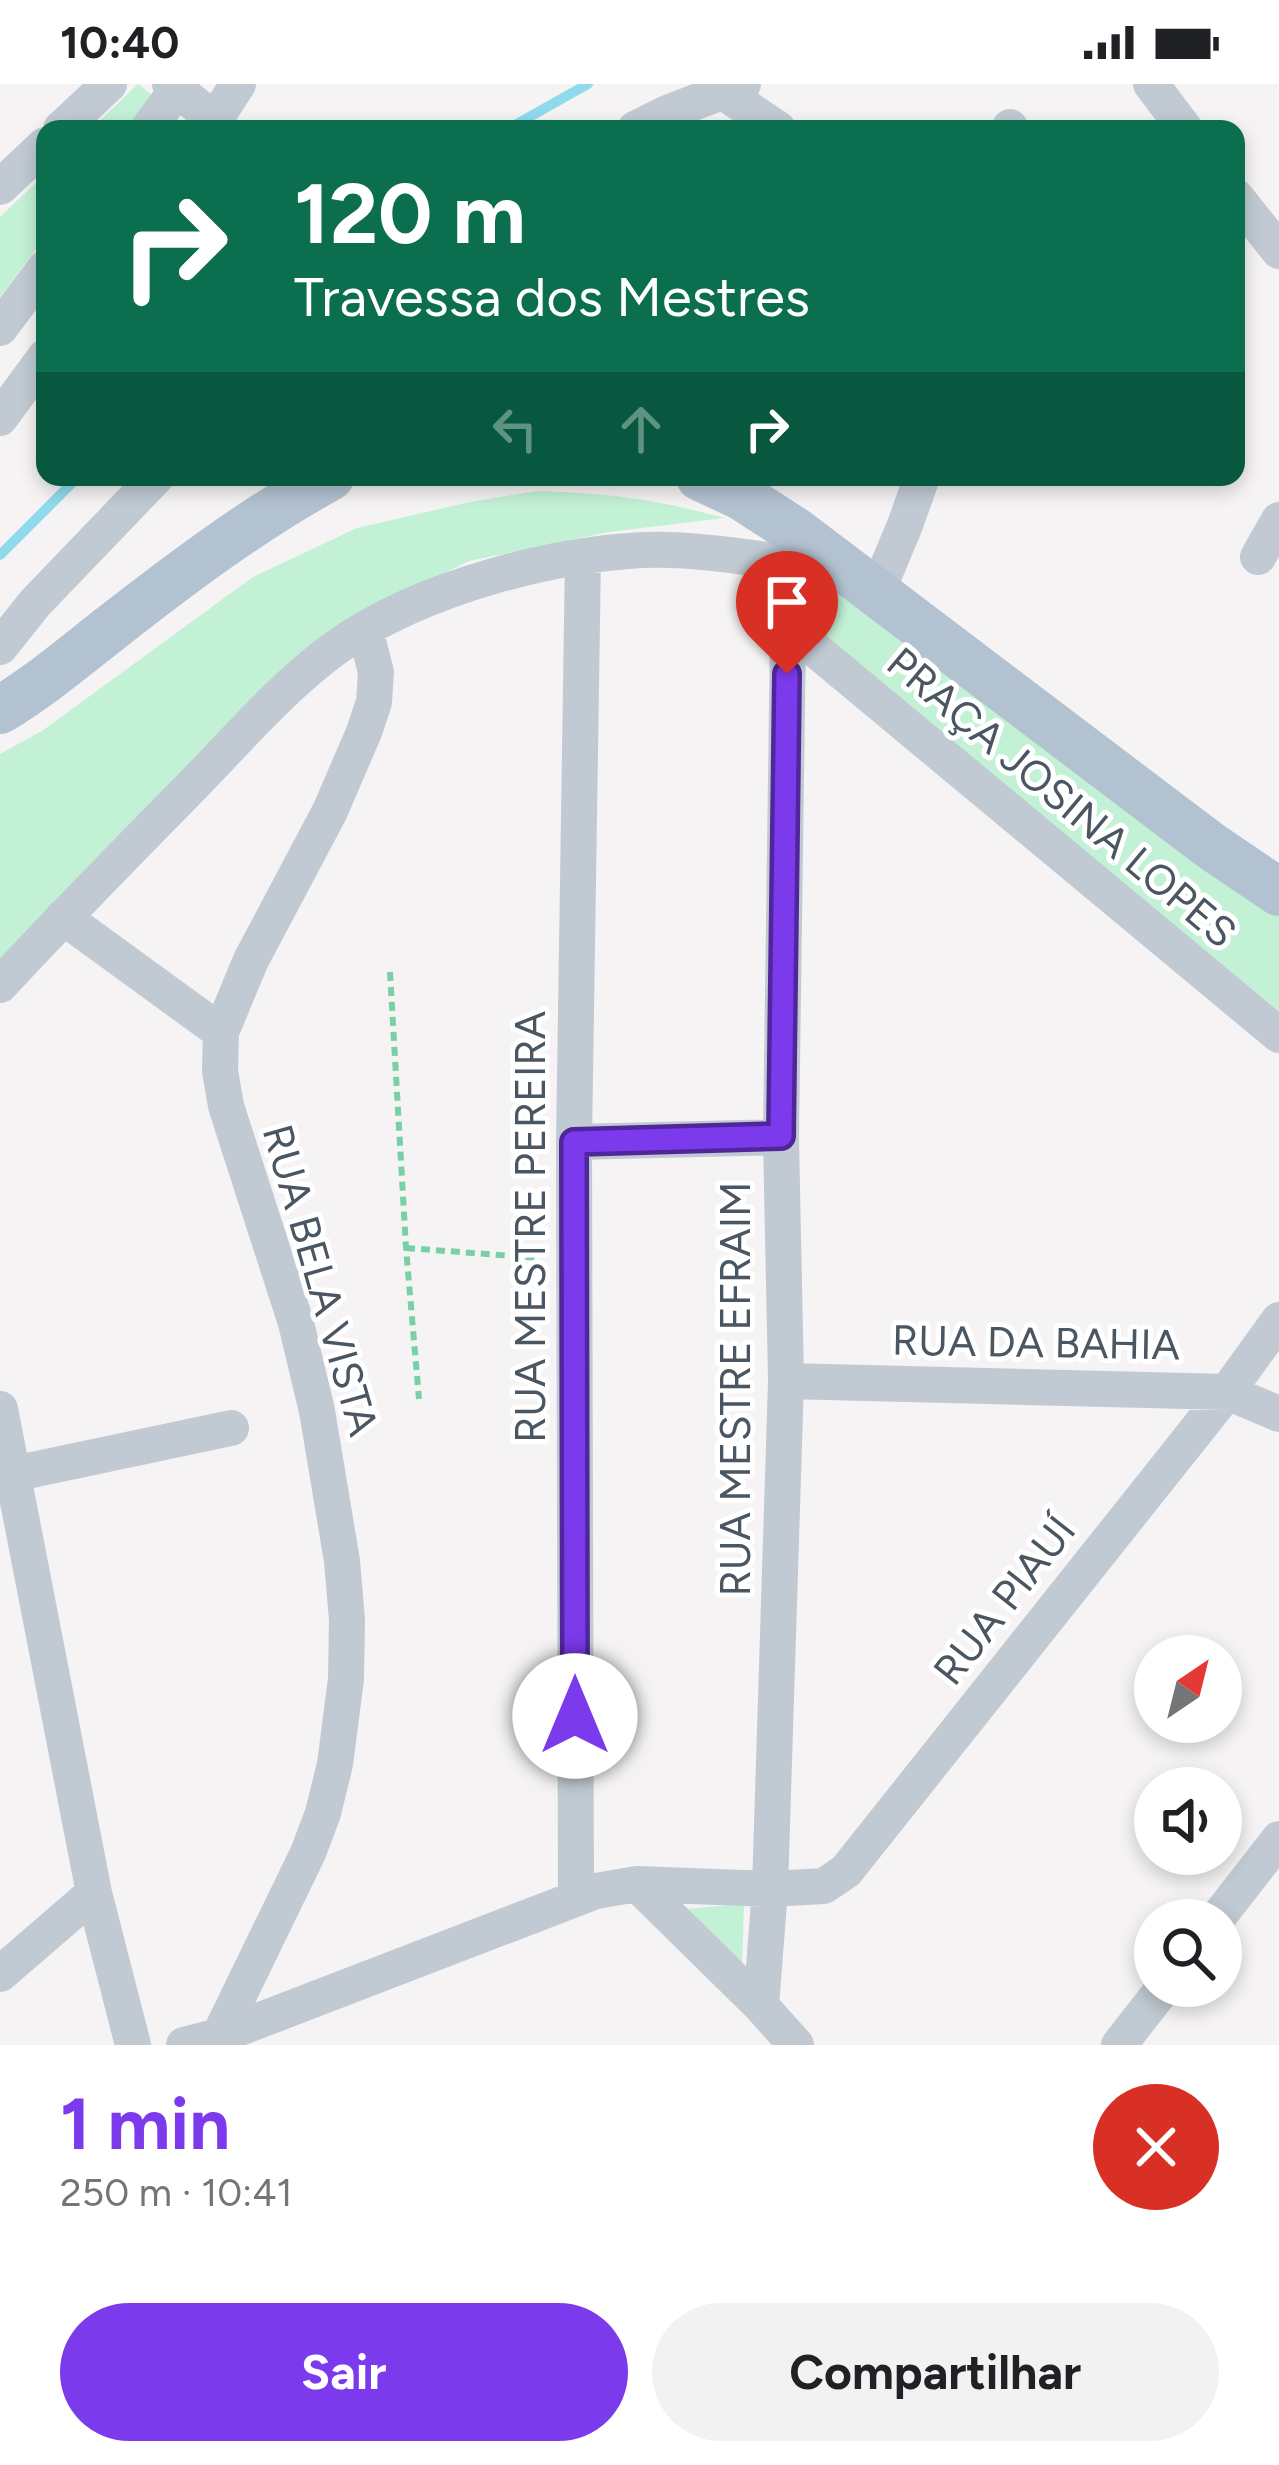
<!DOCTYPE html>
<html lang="pt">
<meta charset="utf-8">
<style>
:root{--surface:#fff;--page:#f2f2f2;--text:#202124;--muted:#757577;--accent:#7c3aed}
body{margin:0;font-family:Figtree,sans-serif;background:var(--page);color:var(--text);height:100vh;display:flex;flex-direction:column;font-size:45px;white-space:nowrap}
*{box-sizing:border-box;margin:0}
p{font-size:39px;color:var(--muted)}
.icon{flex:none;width:66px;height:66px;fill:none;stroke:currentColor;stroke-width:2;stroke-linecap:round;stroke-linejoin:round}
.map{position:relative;height:1961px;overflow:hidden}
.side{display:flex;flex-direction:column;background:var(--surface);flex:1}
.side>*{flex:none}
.guide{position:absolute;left:36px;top:36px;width:1209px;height:366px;border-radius:24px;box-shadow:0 6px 18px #0003;background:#0b6e4f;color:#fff;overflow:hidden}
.needle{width:78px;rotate:35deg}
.buttons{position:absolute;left:1134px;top:1551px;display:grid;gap:24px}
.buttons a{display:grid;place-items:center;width:108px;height:108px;border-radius:50%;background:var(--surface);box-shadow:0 6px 18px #0003;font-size:60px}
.pin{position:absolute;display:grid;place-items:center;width:102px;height:102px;color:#fff;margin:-123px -51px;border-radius:50% 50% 50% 0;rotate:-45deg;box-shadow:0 0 12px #0007}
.pin .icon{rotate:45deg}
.me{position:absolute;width:132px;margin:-66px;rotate:0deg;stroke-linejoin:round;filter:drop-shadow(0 0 9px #0008)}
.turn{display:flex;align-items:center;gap:42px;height:252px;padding:0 60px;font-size:54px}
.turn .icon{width:156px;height:156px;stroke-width:2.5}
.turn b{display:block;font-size:84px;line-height:102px}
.lanes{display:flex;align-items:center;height:114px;padding:0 60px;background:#0003;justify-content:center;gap:60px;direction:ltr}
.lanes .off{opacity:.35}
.round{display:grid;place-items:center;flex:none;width:126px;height:126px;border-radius:63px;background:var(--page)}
.head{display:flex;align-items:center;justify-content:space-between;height:204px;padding:0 60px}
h1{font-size:72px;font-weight:700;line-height:90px;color:var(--accent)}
.button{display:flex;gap:24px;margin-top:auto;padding:24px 60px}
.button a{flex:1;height:138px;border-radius:72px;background:var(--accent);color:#fff;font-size:48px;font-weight:700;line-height:138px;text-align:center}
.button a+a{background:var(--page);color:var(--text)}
.status{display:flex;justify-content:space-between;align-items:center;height:84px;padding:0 60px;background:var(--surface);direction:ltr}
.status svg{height:33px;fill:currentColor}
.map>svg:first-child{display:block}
.green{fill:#c3f1d5}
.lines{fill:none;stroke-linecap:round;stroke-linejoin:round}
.stream{stroke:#90daee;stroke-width:10}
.path{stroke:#7ad0a6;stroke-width:6;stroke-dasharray:9 6;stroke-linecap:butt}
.minor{stroke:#c1cad2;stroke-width:36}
.major{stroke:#b3c2d1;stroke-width:48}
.route-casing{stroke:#51269a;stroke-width:30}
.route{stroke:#7c3aed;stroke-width:21}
.labels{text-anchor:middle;stroke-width:10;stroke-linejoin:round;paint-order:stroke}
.street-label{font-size:42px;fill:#4a5661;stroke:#fff}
</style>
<div class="status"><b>10:40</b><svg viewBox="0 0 49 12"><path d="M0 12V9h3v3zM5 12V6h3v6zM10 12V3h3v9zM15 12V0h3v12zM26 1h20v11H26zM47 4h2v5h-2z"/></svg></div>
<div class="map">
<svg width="1279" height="1961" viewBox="0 0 1279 1961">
<rect width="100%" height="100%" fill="#f5f3f3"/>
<path class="green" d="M138,0L152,11L127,45H91Z
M45,90V153L0,213V133Z
M536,407C605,409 657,415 724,434L609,448L469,477L382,520L0,884V670L42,647L253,493L357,444L470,418Z
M828,497L1279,831V927L839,569L811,533Z
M744,1820L742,1885L685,1825Z"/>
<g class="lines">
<path class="stream" d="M508,45L588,0
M0,471L78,393"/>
<path class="path" d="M390,888L406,1164L419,1315
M406,1164L540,1174"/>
<path class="minor" d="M170,0L215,36
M1151,0L1185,45
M722,7L778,45
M61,45L109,0
M148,45L181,0
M209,45L238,0
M635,45L667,29L743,0
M1009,45L1010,43
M0,103L45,61
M1236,113L1279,167
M0,244L45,184
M0,334L45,273
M1258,473L1279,436
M877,508L905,441L922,393
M788,543L1279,951
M0,563L35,519L156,393
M63,833L221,948
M0,901C62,834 126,769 190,704C236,657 281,604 334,565C417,504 569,463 671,466C710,467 750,474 789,479
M574,1058L781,1053
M786,1297L1227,1308L1279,1330
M0,1325L94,1809L133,1961
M13,1390L231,1344
M637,1800L761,1922L796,1961
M576,1815L574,1058L583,472
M1216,1836L1279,1755
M0,1890L94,1809
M761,1922L770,1805L786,1297L781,1053L789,479L795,447
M219,1952L308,1769L323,1729L335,1680L346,1595L347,1536L342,1477L317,1327L296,1239L226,1022L220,987L221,948L251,876L330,727L364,648L374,618L376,588L365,546
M184,1961L219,1952L596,1807L637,1800L770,1805L824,1802L846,1787L1227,1308L1279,1236
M1119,1961L1165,1902"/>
<path class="major" d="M700,393L741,412L795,447L1211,762L1279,808
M0,626C40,602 74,573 111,544C180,490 253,435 330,393"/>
</g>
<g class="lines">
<defs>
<path id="route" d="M575,1632L574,1058L781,1052L787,590"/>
</defs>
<use href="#route" class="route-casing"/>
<use href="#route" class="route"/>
</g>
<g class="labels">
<g class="street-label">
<text transform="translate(1062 713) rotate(40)" y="15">PRAÇA JOSINA LOPES</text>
<text transform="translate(530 1143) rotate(-90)" y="15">RUA MESTRE PEREIRA</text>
<text transform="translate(321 1196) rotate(74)" y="15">RUA BELA VISTA</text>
<text transform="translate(1036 1258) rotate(1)" y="15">RUA DA BAHIA</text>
<text transform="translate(735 1305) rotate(-90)" y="15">RUA MESTRE EFRAIM</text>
<text transform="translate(1004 1516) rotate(-52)" y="15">RUA PIAUÍ</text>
</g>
</g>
</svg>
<div class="buttons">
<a><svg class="needle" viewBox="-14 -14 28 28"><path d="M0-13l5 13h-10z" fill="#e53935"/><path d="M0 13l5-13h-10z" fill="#757577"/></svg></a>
<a><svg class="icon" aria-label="sound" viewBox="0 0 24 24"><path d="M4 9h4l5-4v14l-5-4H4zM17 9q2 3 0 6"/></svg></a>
<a><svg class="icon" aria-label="search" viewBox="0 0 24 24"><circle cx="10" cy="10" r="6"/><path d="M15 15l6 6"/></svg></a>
</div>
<div class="pin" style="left:787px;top:590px;background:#d93025"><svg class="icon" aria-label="arrive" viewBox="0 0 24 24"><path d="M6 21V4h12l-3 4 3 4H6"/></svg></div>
<svg class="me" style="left:575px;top:1632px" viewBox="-20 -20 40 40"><circle r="19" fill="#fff"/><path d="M0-13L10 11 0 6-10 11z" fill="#7c3aed"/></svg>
<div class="guide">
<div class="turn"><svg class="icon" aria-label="right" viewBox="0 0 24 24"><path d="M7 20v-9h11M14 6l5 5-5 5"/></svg><div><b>120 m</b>Travessa dos Mestres</div></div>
<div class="lanes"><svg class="icon off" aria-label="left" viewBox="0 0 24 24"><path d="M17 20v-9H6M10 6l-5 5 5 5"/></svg><svg class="icon off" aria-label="ahead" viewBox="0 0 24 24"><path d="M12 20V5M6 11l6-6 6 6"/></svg><svg class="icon" aria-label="right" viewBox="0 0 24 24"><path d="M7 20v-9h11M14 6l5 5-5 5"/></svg></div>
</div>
</div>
<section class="side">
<div class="head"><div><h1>1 min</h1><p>250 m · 10:41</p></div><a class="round" style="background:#d93025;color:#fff"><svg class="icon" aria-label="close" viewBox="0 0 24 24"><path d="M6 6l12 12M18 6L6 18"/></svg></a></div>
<div class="button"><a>Sair</a><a>Compartilhar</a></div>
</section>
